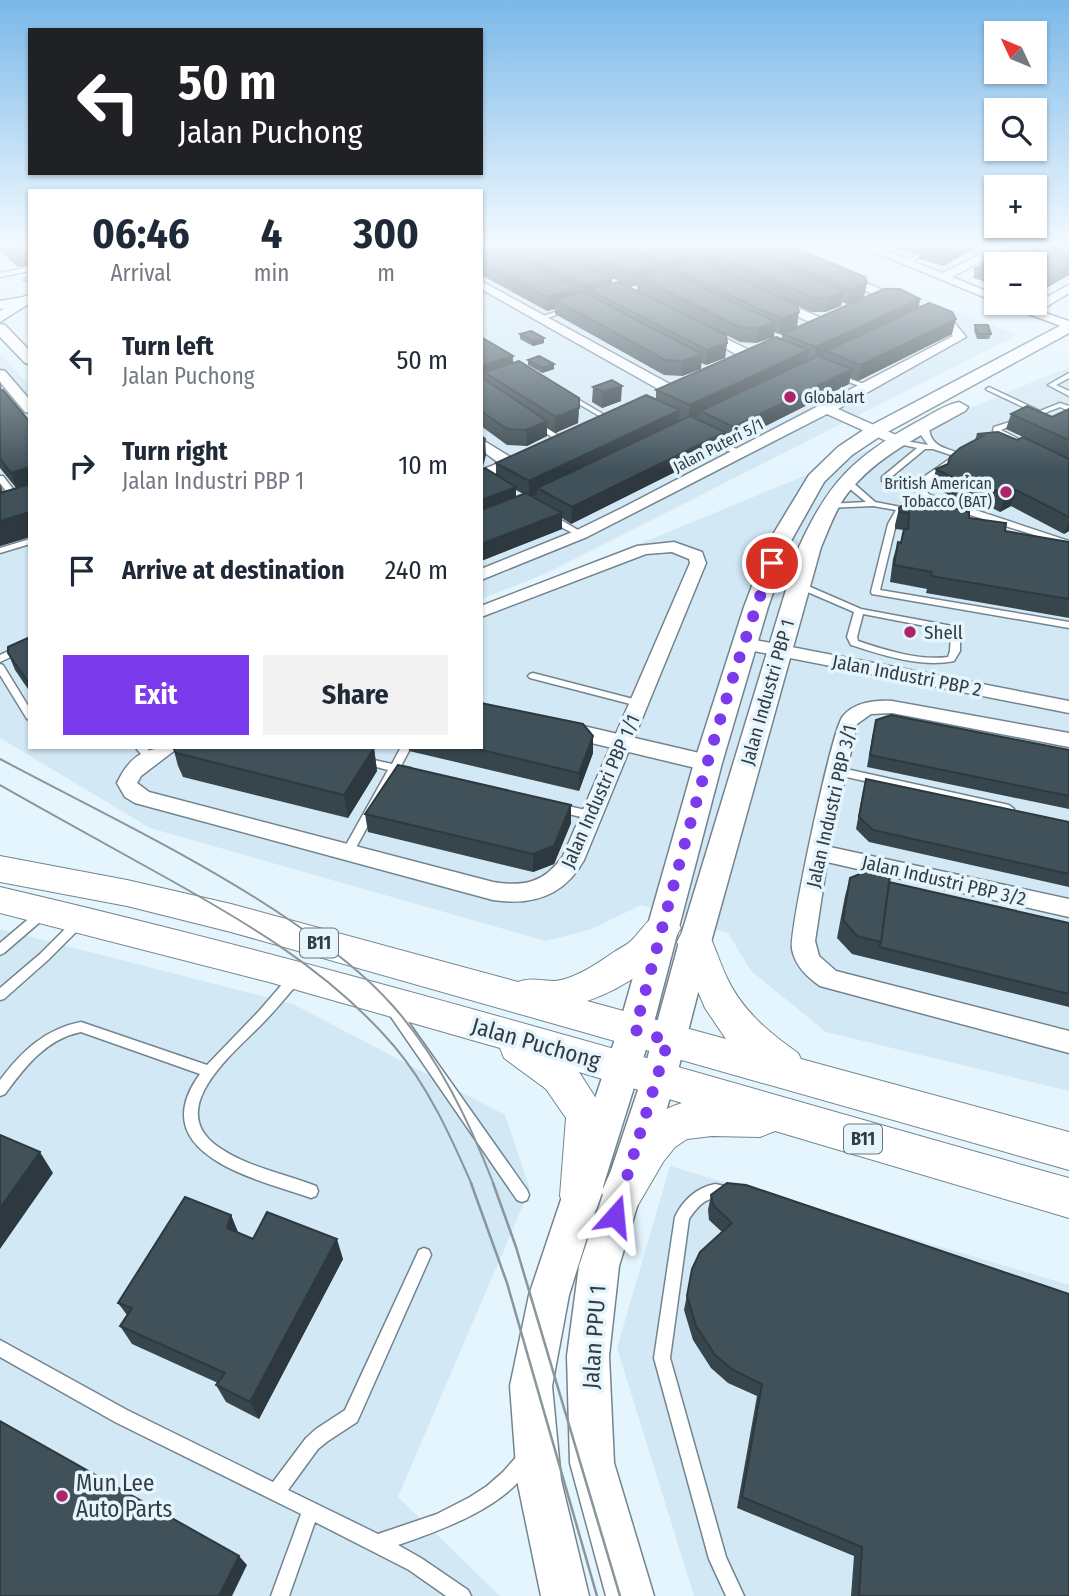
<!DOCTYPE html>
<meta charset="utf-8">
<style>
:root{--surface:#fff;--page:#f2f2f3;--text:#1f2937;--muted:#747a83;--accent:#7c3aed}
body{margin:0;font-family:"Fira Sans Condensed",sans-serif;background:var(--page);color:var(--text);height:100vh;display:flex;flex-direction:column;font-size:26px;white-space:nowrap}
*{box-sizing:border-box;margin:0}
p{font-size:23px;color:var(--muted)}
.icon{flex:none;width:38px;height:38px;fill:none;stroke:currentColor;stroke-width:2;stroke-linecap:round;stroke-linejoin:round}
.map{position:relative;flex:1;overflow:hidden}
.side{position:absolute;left:28px;top:189px;width:455px;height:560px;display:flex;flex-direction:column;background:var(--surface);border-radius:0px;box-shadow:0 2px 5px #0004}
.side>*{flex:none}
.guide{position:absolute;left:28px;top:28px;width:455px;height:147px;border-radius:0px;box-shadow:0 2px 5px #0004;background:#202124;color:#fff;overflow:hidden}
.needle{width:46px;rotate:314deg}
.buttons{position:absolute;left:984px;top:21px;display:grid;gap:14px}
.buttons a{display:grid;place-items:center;width:63px;height:63px;border-radius:0px;background:var(--surface);box-shadow:0 2px 5px #0004;font-size:35px}
.pin{position:absolute;display:grid;place-items:center;width:60px;height:60px;color:#fff;margin:-30px;border:4px solid #fff;border-radius:50%;box-shadow:0 2px 7px #0007}
.me{position:absolute;width:77px;margin:-38px;rotate:18deg;stroke-linejoin:round;filter:drop-shadow(0 0 5px #0008)}
.turn{display:flex;align-items:center;gap:24px;height:147px;padding:0 35px;font-size:32px}
.turn .icon{width:91px;height:91px;stroke-width:2.5}
.turn b{display:block;font-size:49px;line-height:60px}
.eta{display:flex;justify-content:space-evenly;align-items:center;height:119px;text-align:center}
.eta b{font-size:42px;font-weight:700;line-height:49px}
.action{display:flex;gap:14px;margin-top:auto;padding:14px 35px}
.action a{flex:1;height:80px;border-radius:0px;background:var(--accent);color:#fff;font-size:28px;font-weight:700;line-height:80px;text-align:center}
.action a+a{background:var(--page);color:var(--text)}
ul{padding:0;list-style:none}
li{display:flex;align-items:center;gap:21px;height:105px;padding:0 35px}
li div{flex:1}
li b{display:block;font-size:26px}
li em{font-style:normal}
.map>svg:first-child{display:block}
.built{fill:#d2e8f5}
.lines{fill:none;stroke-linecap:round;stroke-linejoin:round}
.service-casing{stroke:#73848f;stroke-width:3}
.minor-casing{stroke:#73848f;stroke-width:3}
.tertiary-casing{stroke:#73848f;stroke-width:3}
.secondary-casing{stroke:#73848f;stroke-width:3}
.primary-casing{stroke:#73848f;stroke-width:2}
.service{fill:#fff;fill-rule:evenodd}
.minor{fill:#fff;fill-rule:evenodd}
.tertiary{fill:#fff;fill-rule:evenodd}
.secondary{fill:#fff;fill-rule:evenodd}
.primary{fill:#fff;fill-rule:evenodd}
.tram-far1{stroke:#8a959c;stroke-width:2}
.tram{stroke:#8a959c;stroke-width:2.5}
.wall{fill:#37464d;fill-rule:evenodd}
.shaded-wall{fill:#2d393f}
.building{fill:#40515a;stroke:#2d393f;stroke-width:2}
.route{stroke:#7c3aed;stroke-width:12;stroke-dasharray:0 21.6}
.poi-dot{fill:#ad2568;stroke:#e5f5fe;stroke-width:2.5}
.labels{text-anchor:middle;stroke-width:7;stroke-linejoin:round;paint-order:stroke}
.far-poi-label{font-size:16px;fill:#353c41;stroke:#e5f5fe;text-anchor:start}
.far-street-label{font-size:16px;fill:#353c41;stroke:#e5f5fe}
.shield{fill:#e5f5fe;stroke:#6a747a;stroke-width:2}
.shield-label{font-size:18px;font-weight:bold;fill:#353c41}
.poi-label{font-size:19px;fill:#353c41;stroke:#e5f5fe;text-anchor:start}
.street-label{font-size:19px;fill:#353c41;stroke:#e5f5fe}
.near-street-label{font-size:23px;fill:#353c41;stroke:#e5f5fe}
.near-poi-label{font-size:23px;fill:#353c41;stroke:#e5f5fe;text-anchor:start}
</style>
<div class="map">
<svg width="1069" height="1596" viewBox="0 0 1069 1596">
<rect width="100%" height="100%" fill="#e5f5fe"/>
<path class="built" d="M481,247H795L1017,335L545,574L481,599Z
M0,354L30,386V747H481V609L1069,367V1091L826,1032L751,971L728,933L641,905L592,929L546,941L150,828L0,738Z
M0,929L293,1004L505,1115L530,1189L398,1497L500,1596H0Z
M670,1166L1069,1285V1596H694L617,1348Z"/>
<g class="lines">
<defs>
<path id="service" d="M931,247H938L907,264L902,263Z
M30,267V271L0,277V273Z
M30,277V281L24,280Z
M996,289V293L986,298L983,296Z
M569,307L571,308V310L541,320L538,318Z
M1069,373V378L1056,385L1069,391V396L1048,385Z
M837,374L869,386L870,387L865,388L835,377L834,376Z
M989,387L1040,411L1060,403L1069,406V411L1060,407L1042,414H1038L987,390L986,389Z
M565,394H569L613,420L608,421L565,396Z
M1019,419L1024,420L1001,430L1017,438V442H1011L993,431L994,427Z
M537,422L539,423L567,441L560,443L535,425L533,424Z
M925,424L929,426C929,448 948,448 964,455L931,479L925,490L930,495L1069,541V546L948,508L924,499L918,492L882,481V477L917,448L895,443V439L928,445L921,435V426ZM925,449H933L954,456L925,476L919,487L890,478Z
M708,438H714L745,453L738,455L708,442Z
M0,476H3L19,497V501H13L0,483Z
M844,480H850L875,502L906,508L910,510L909,512H903L896,524L880,590L1069,622V628L872,594L871,592L888,524L896,510L873,506L826,508V504H829L866,502L844,484Z
M548,516H554L585,534L584,536H578L548,520Z
M30,539V544L0,553V548Z
M799,582L861,609L952,626L960,632V651L954,661C921,668 882,655 851,645L847,637L854,612L796,587V583ZM863,614L946,630L951,633L950,651L948,657C919,661 885,650 858,641L857,637Z
M30,641V648L0,662V655Z
M0,664L3,665L30,709V720L27,719L0,675Z
M533,673L641,701L643,703L638,706L530,678L528,676L530,674Z
M135,747H146L155,758L154,760H146Z
M401,747H411L401,766L411,768L412,771L407,775L397,772L352,855H344L342,852L388,770L361,763L360,761L365,758L392,764Z
M837,767L1009,805L1014,809L1009,813L833,774L832,771L833,768Z
M559,804L590,811L595,815L590,819L555,811L554,808L555,805Z
M43,908L47,910L49,913L47,916L4,953L0,955V943L39,910Z
M80,916L84,918L86,921L84,924L48,960L4,999L0,1000V988L40,954L76,918Z
M295,973L299,974L301,978L299,982C287,996 274,1012 260,1026C232,1054 165,1109 217,1146C246,1167 283,1173 316,1186L318,1191L316,1196L311,1198C273,1184 183,1165 184,1114C184,1100 192,1085 200,1074L81,1032C46,1039 25,1067 5,1094L0,1096V1080C22,1051 45,1029 81,1022L207,1065L259,1011L291,974Z
M393,1005L397,1006L527,1190L529,1195L527,1200L522,1202L517,1200L389,1014L387,1010L389,1006Z
M715,1184L735,1188L737,1193L735,1198C728,1200 724,1198 717,1198C704,1198 696,1209 689,1219L670,1358L726,1557L744,1596H726L709,1559L654,1358L675,1217C683,1200 696,1188 715,1184Z
M424,1248L429,1250L431,1255L357,1422L328,1441L318,1449L288,1490L378,1534L437,1514L470,1497L487,1486L503,1472L518,1455L524,1453L530,1455L532,1461C514,1505 439,1531 398,1545L421,1558L468,1590L471,1596H446L409,1570L315,1522L289,1596H271L301,1514L115,1422L0,1357V1340L127,1410L273,1482L306,1438L316,1429L345,1410L419,1250Z"/>
<path id="minor" d="M862,247H877L942,273L995,247H1009L952,277L996,295V302Z
M838,274H846L953,321L966,337L838,409L903,438L905,441L903,444H893L827,414L587,537L481,580V569L575,531L622,508L953,336L945,327L838,278Z
M481,281L677,388L679,391L672,395L667,394L481,289Z
M1069,285V293L1039,311L1069,321V329L999,303H1016L1028,307Z
M30,296V303L0,309V301Z
M773,297L826,320L828,323L818,326L769,303V299Z
M701,326L755,353L756,356L755,359H745L697,333L695,330Z
M0,370L5,371L30,400V413L25,412L0,382Z
M481,439L512,458L522,455L529,459L516,467L481,479V470L499,463L481,450Z
M674,542L702,552L706,563L584,860C564,896 532,906 493,900L135,803L125,797L117,783C131,753 148,747 179,747L141,776L137,783L149,792L493,882C524,887 544,883 563,856L690,563L689,559L672,552L646,554L481,617V606L637,546Z
M745,638L1069,701V713L739,648L736,644Z
M892,701L1069,733V747L892,713L871,714L857,724L830,847L1069,899V917L827,862L815,941L819,956L836,971L1069,1031V1053L820,986C807,977 795,966 792,949C789,930 832,729 843,716C855,702 875,700 892,701Z"/>
<path id="tertiary" d="M25,296L30,297V303L0,322V311Z
M0,324L5,325L30,351V364L25,363L0,337Z
M562,721L708,755L716,757L720,763L716,769L708,771L554,734L550,729L554,724Z"/>
<path id="secondary" d="M1069,321V333L882,435L852,455L824,482L791,541L768,607L722,763L652,1030L569,1295L552,1386L561,1480L589,1596H541L517,1480L510,1386L529,1295L618,1030L694,763L744,607L769,541L809,475L838,447L868,427Z
M959,402L968,407L965,411C924,434 877,455 847,494C835,510 829,529 821,547L711,942L676,1078L619,1266L609,1356L614,1463L654,1596H606L570,1463L567,1356L579,1266L642,1078L679,942L799,547C828,483 854,457 915,423C929,416 944,405 959,402Z"/>
<path id="primary" d="M0,856L127,880L231,904L518,982C532,977 541,981 555,981C575,979 598,963 614,952C620,948 627,945 632,940C648,924 649,910 675,918L681,928C662,963 625,988 587,1001L726,1039L705,1008L677,942L682,932L695,928L708,932C715,947 720,963 727,978C742,1010 769,1033 798,1053L801,1059L1069,1132V1170L231,932L127,906L0,882Z
M0,887C360,971 713,1079 1069,1178V1218L775,1131L760,1137L712,1136L687,1139L675,1147L663,1162L638,1205L623,1211L608,1205L602,1193L596,1210L581,1216L566,1210L560,1196L566,1118L546,1089L504,1058L500,1048L269,982L0,913ZM579,1072L682,1103C641,1115 619,1151 603,1189L606,1114Z"/>
</defs>
<use href="#service" class="service-casing"/>
<use href="#minor" class="minor-casing"/>
<use href="#tertiary" class="tertiary-casing"/>
<use href="#secondary" class="secondary-casing"/>
<use href="#primary" class="primary-casing"/>
<use href="#service" class="service"/>
<use href="#minor" class="minor"/>
<use href="#tertiary" class="tertiary"/>
<use href="#secondary" class="secondary"/>
<use href="#primary" class="primary"/>
<path class="tram-far1" d="M0,759C98,811 200,859 291,921C327,946 364,973 393,1006C439,1058 469,1121 494,1185
M0,785C51,814 102,842 154,871C241,919 328,969 394,1046C428,1086 451,1137 472,1185"/>
<path class="tram" d="M471,1183L507,1283L597,1596
M493,1183L516,1247L620,1596"/>
</g>
<path class="wall" d="M0,247H30V265L18,267L0,251Z
M481,247H793L864,297L847,304L842,302L841,306L825,312H811L798,306L797,327L779,334L774,332V337L756,343L740,342L726,335L727,343L725,358L706,365L701,363V369L682,376L664,375L555,314V309L547,311L481,275ZM612,278L630,287L637,285V290L612,284Z
M894,247H978L943,266L919,259L920,252L916,254Z
M1015,247H1069V275L1034,295V264H996V285L973,278L975,269Z
M920,299L918,308L952,334L858,381L850,378L849,384L732,443L724,439L723,448L571,524L562,518V529L481,561L496,476V463L656,399V390L782,340V334ZM516,490L523,494L516,497Z
M975,325L991,334L989,339H977L974,330Z
M520,334L544,338V343L533,346L520,339Z
M481,337L513,363L579,398L578,423L555,433L547,428V436L527,446L507,445L481,426Z
M528,360L554,364V369L542,373L528,365Z
M0,381L30,537L0,546V484L3,492L16,488L0,468Z
M593,387L621,401L602,408L592,402Z
M1069,409V531L1064,534L1011,506L1000,512L971,497L962,502L932,486L936,469L948,464L975,440L977,434L1017,440L1023,437L1006,429L1011,414L1052,417Z
M899,508L969,518L1005,531L1069,542V618L926,593L927,589L890,582L893,559L898,542L900,543L904,530L895,529V525Z
M30,637V692L15,670L8,653Z
M876,720L1069,750V809L867,767L873,732Z
M593,736V753L579,791L409,751V747H481Z
M173,747H371L374,748L377,771L348,818L183,777L178,766Z
M866,779L1069,822V887L869,842L856,829L863,791Z
M365,814L571,823L554,864L533,872L368,832Z
M850,878L889,882L1069,923V1007L852,954L837,938L845,896Z
M711,1195L1069,1596H851L854,1556L737,1508L757,1396L728,1383L711,1368L693,1340L684,1310L692,1269L722,1232L709,1220L708,1210Z
M231,1215L238,1232L253,1239L343,1259L259,1419L226,1402L216,1385L218,1383L132,1344L120,1326L127,1315L118,1303Z"/>
<path class="shaded-wall" d="M21,247H30V265L18,267L13,249Z
M720,247H731L729,258L715,254L714,262L705,265L706,251Z
M917,247H930L921,250L920,252L916,254Z
M963,247H978L943,266L945,257Z
M1052,247H1066L1056,252L1055,253L1045,259L1048,250Z
M1044,252L1041,261L1034,264H1021Z
M691,256L690,270L669,267V276L663,278L664,264Z
M656,266L655,280L638,276L637,285L630,287L631,273Z
M1069,267V275L1034,295V287Z
M612,278L611,292L589,290V299L583,300V286Z
M867,283L864,297L847,304L850,290Z
M577,288V303L555,300V309L547,311L548,297Z
M844,292L841,306L825,312L828,298Z
M920,299L917,314L826,351L824,357L814,362L816,347Z
M799,312L797,327L779,334L781,319Z
M956,319L952,334L858,381L861,365Z
M776,322L774,337L756,343L758,328Z
M544,338V343L533,346V341Z
M727,343L725,358L706,365L707,350Z
M809,350L806,365L700,411L699,416L688,421L690,405Z
M702,354L701,369L682,376L683,361Z
M513,356V371L484,372V381L481,382V366Z
M554,364V369L542,373V368Z
M852,369L849,384L732,443L734,427Z
M622,386L621,401L602,408L603,392Z
M579,408L578,423L555,433L556,417Z
M680,410L678,426L537,488V494L529,498V481Z
M547,421V436L527,446L526,430Z
M725,432L723,448L571,524L572,507Z
M485,439L486,455L483,467H481V451Z
M30,467V485L17,489L11,473Z
M976,481L971,497L962,502L967,485Z
M516,487V504L481,517V500Z
M1016,490L1011,506L1000,512L1005,495Z
M30,512V537L0,546V521Z
M562,513V529L481,561V544Z
M1069,520V531L1064,534Z
M593,736V753L579,791V773Z
M374,748L377,771L348,818L344,795Z
M571,805V823L554,864L533,872V854Z
M40,1152L53,1173L0,1249V1208Z
M231,1215L239,1235L227,1228Z
M337,1239L343,1259L259,1419L250,1402Z
M239,1556L247,1565L232,1596H219Z"/>
<path class="building" d="M481,247H498L577,288L548,297L481,262Z
M507,247H550L612,278L583,286Z
M578,247H617L656,266L631,273Z
M628,247H672L691,256L664,264Z
M697,247H720L706,251Z
M738,247H741L844,292L828,298H813L715,254Z
M750,247H793L865,277L867,283L850,290Z
M926,247H963L945,257L921,250Z
M1015,247H1029L1044,252L1021,264H996V275L975,269Z
M1039,247H1052L1048,250Z
M1064,247H1069V255L1056,252Z
M1053,254L1069,258V267L1034,287V264Z
M697,259L797,305L799,312L781,319L669,267Z
M664,269L776,322L758,328H741L638,276Z
M618,282L726,335L727,343L707,350L589,290Z
M884,289H900L920,299L816,347L782,334Z
M583,292L702,354L683,361L665,360L555,300Z
M929,303L952,312L956,319L861,365L826,351Z
M975,325H988L991,334H978Z
M531,331L544,338L533,341L520,334Z
M481,337L513,356L481,366Z
M776,337L809,350L690,405L656,390Z
M539,356L554,364L542,368L528,360Z
M818,356L852,369L734,427L700,411Z
M519,361L579,398V408L556,417L484,372Z
M481,377L547,421L526,430L507,429L481,411Z
M612,380L622,386L603,392L593,387Z
M3,390L30,422V467L11,473L0,459V391Z
M646,395L680,410L529,481L496,463Z
M1027,406L1052,417L1069,409V440L1011,414Z
M690,416L725,432L572,507L537,488Z
M998,432L1017,440L1023,437L1069,459V517L1016,490L1005,495L976,481L967,485L936,469L948,464L950,457L960,448L983,436L977,434Z
M481,436L485,439L483,450L481,451Z
M485,468L516,487L481,500V470Z
M30,484V512L0,521V493Z
M526,493L562,513L481,544V510Z
M909,501L931,502L969,512V518L1006,523L1005,531L1069,542V599L931,576L932,572L894,565L898,542L901,543L904,529H908L909,513L900,512L899,508Z
M30,637V685L8,653V647Z
M481,703L583,724L593,736L579,773L469,747H481Z
M891,715L1069,750V796L870,755L876,720Z
M173,747H371L374,748L344,795L176,753Z
M398,765L571,805L554,846L533,854L365,814Z
M866,779L1069,822V874L873,830L859,817Z
M867,871L890,876L881,942L857,936L843,920L850,878Z
M889,882L1069,923V994L879,947L881,942Z
M0,1135L40,1152L0,1208Z
M727,1183L746,1185L1069,1294V1596H859L862,1547L742,1497L762,1384L733,1370L715,1355L696,1326L687,1296L692,1269L700,1252L732,1223L713,1205L711,1195Z
M185,1197L231,1215L227,1228L253,1239L267,1212L337,1239L250,1402L216,1385L225,1373L120,1326L132,1308L118,1303Z
M0,1421L239,1556L219,1596H0Z"/>
<linearGradient id="sky" x2="0" y2="1"><stop stop-color="#7ab8e8"/><stop offset="0.52" stop-color="#f3faff"/><stop offset="1" stop-color="#f3faff" stop-opacity="0"/></linearGradient>
<rect width="1069" height="471" fill="url(#sky)"/>
<g class="lines">
<path class="route" d="M615,1216L668,1041L635,1030C677,874 716,715 772,563"/>
</g>
<g class="poi-dot">
<circle cx="790" cy="397" r="7"/>
<circle cx="1006" cy="492" r="7"/>
<circle cx="910" cy="632" r="7"/>
<circle cx="62" cy="1496" r="7"/>
</g>
<g class="labels">
<g class="far-poi-label">
<text x="804" y="403">Globalart</text>
<text x="992" y="489" text-anchor="end">British American<tspan x="992" dy="18">Tobacco (BAT)</tspan></text>
</g>
<g class="far-street-label">
<text transform="translate(718 445) rotate(-27)" y="6">Jalan Puteri 5/1</text>
</g>
<g class="shield">
<rect x="300" y="928.5" width="38" height="29" rx="5"/>
<rect x="844" y="1124.5" width="38" height="29" rx="5"/>
</g>
<g class="shield-label">
<text x="319" y="949">B11</text>
<text x="863" y="1145">B11</text>
</g>
<g class="poi-label">
<text x="924" y="639">Shell</text>
</g>
<g class="street-label">
<text transform="translate(907 675) rotate(11)" y="7">Jalan Industri PBP 2</text>
<text transform="translate(767 692) rotate(-74)" y="7">Jalan Industri PBP 1</text>
<text transform="translate(600 791) rotate(-66)" y="7">Jalan Industri PBP 1/1</text>
<text transform="translate(831 806) rotate(-77)" y="7">Jalan Industri PBP 3/1</text>
<text transform="translate(944 880) rotate(13)" y="7">Jalan Industri PBP 3/2</text>
</g>
<g class="near-street-label">
<text transform="translate(536 1043) rotate(16)" y="8">Jalan Puchong</text>
<text transform="translate(594 1337) rotate(-86)" y="8">Jalan PPU 1</text>
</g>
<g class="near-poi-label">
<text x="76" y="1491">Mun Lee<tspan x="76" dy="26">Auto Parts</tspan></text>
</g>
</g>
</svg>
<div class="buttons">
<a><svg class="needle" viewBox="-14 -14 28 28"><path d="M0-13l5 13h-10z" fill="#e53935"/><path d="M0 13l5-13h-10z" fill="#747a83"/></svg></a>
<a><svg class="icon" aria-label="search" viewBox="0 0 24 24"><circle cx="10" cy="10" r="6"/><path d="M15 15l6 6"/></svg></a>
<a>+</a>
<a>−</a>
</div>
<div class="pin" style="left:772px;top:563px;background:#d93025"><svg class="icon" aria-label="arrive" viewBox="0 0 24 24"><path d="M6 21V4h12l-3 4 3 4H6"/></svg></div>
<svg class="me" style="left:615px;top:1216px" viewBox="-20 -20 40 40"><path d="M0-17L14 15 0 8-14 15z" fill="#7c3aed" stroke="#fff" stroke-width="4"/></svg>
<div class="guide">
<div class="turn"><svg class="icon" aria-label="left" viewBox="0 0 24 24"><path d="M17 20v-9H6M10 6l-5 5 5 5"/></svg><div><b>50 m</b>Jalan Puchong</div></div>
</div>
<section class="side">
<div class="eta">
<div><b>06:46</b><p>Arrival</p></div>
<div><b>4</b><p>min</p></div>
<div><b>300</b><p>m</p></div>
</div>
<ul>
<li><svg class="icon" aria-label="left" viewBox="0 0 24 24"><path d="M17 20v-9H6M10 6l-5 5 5 5"/></svg><div><b>Turn left</b><p>Jalan Puchong</p></div><em>50 m</em></li>
<li><svg class="icon" aria-label="right" viewBox="0 0 24 24"><path d="M7 20v-9h11M14 6l5 5-5 5"/></svg><div><b>Turn right</b><p>Jalan Industri PBP 1</p></div><em>10 m</em></li>
<li><svg class="icon" aria-label="arrive" viewBox="0 0 24 24"><path d="M6 21V4h12l-3 4 3 4H6"/></svg><div><b>Arrive at destination</b></div><em>240 m</em></li>
</ul>
<div class="action"><a>Exit</a><a>Share</a></div>
</section>
</div>
